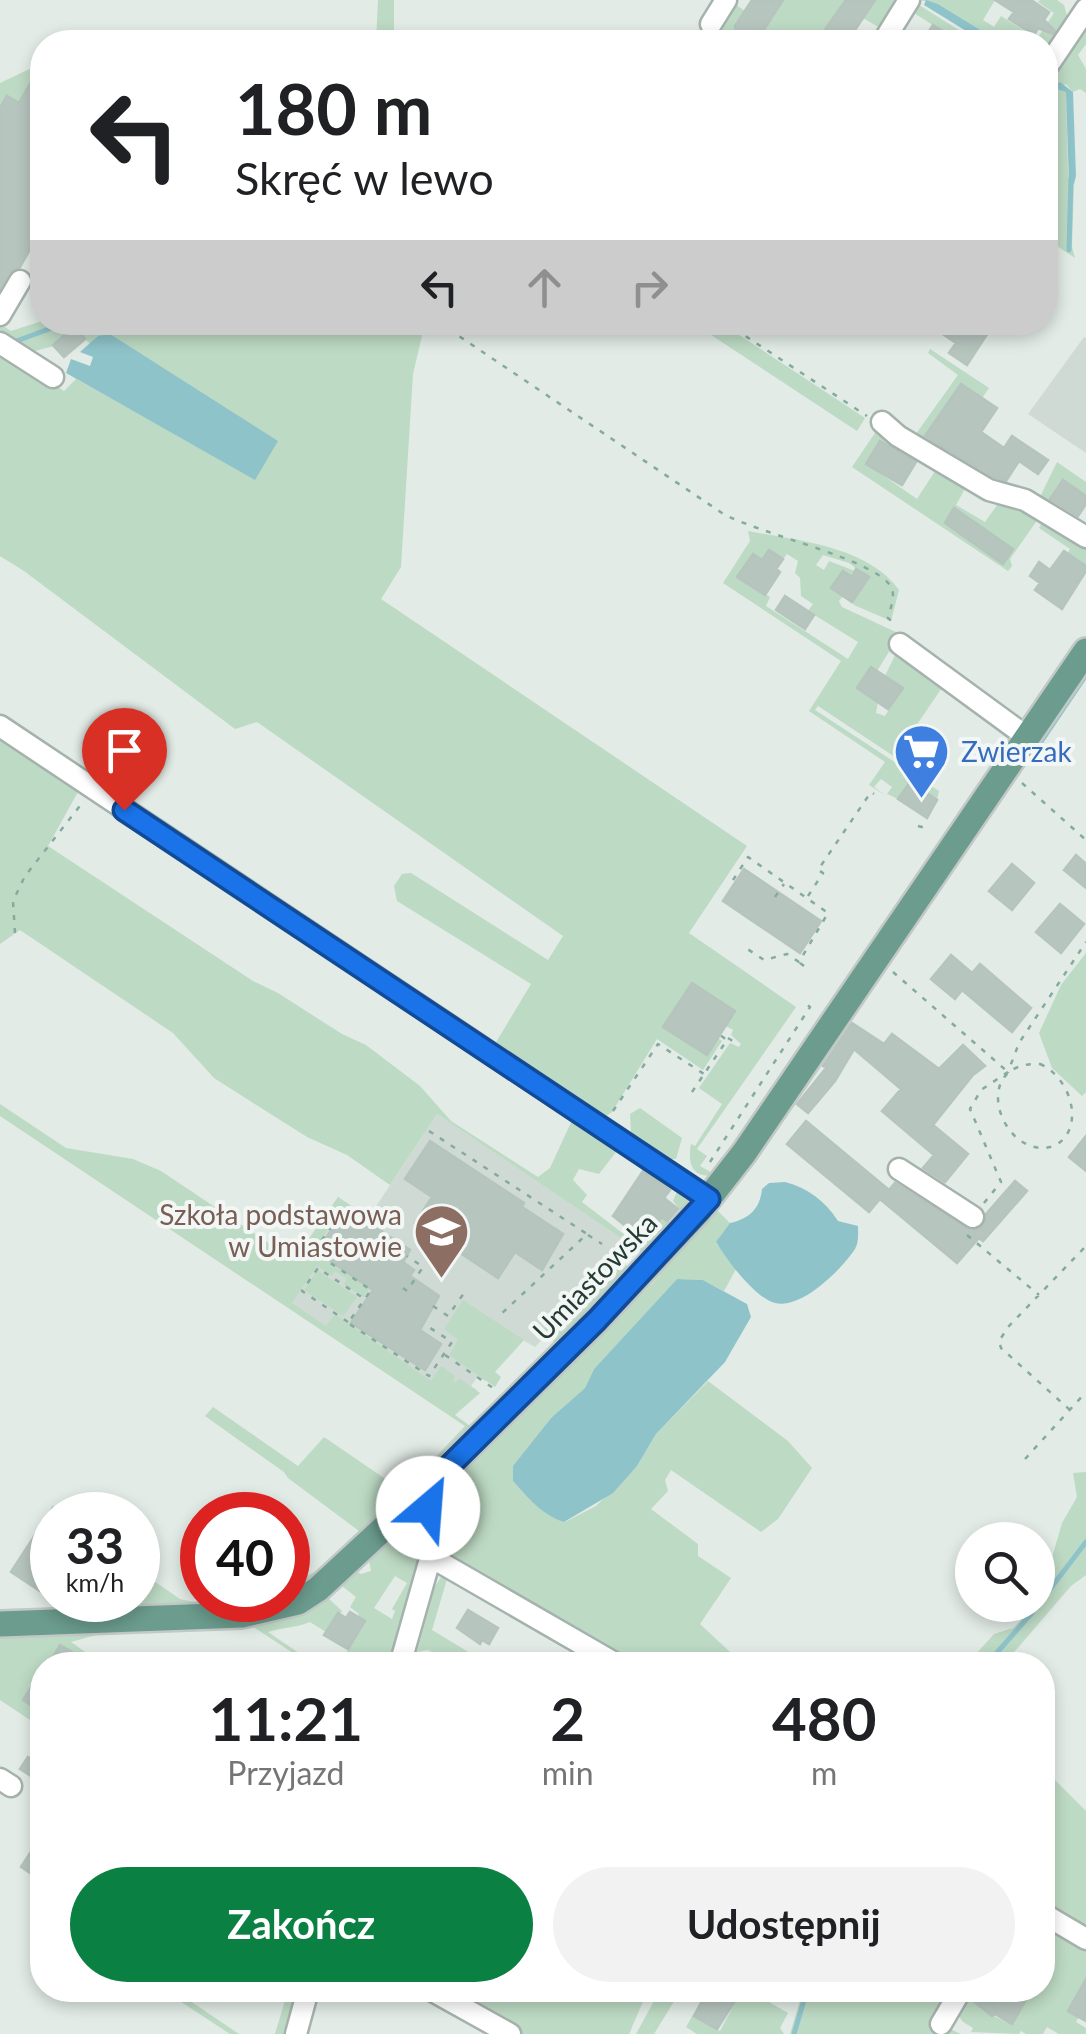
<!DOCTYPE html>
<html lang="pl">
<meta charset="utf-8">
<style>
:root{--surface:#fff;--page:#f2f2f2;--text:#202124;--muted:#757577;--accent:#0b8043}
body{margin:0;font-family:Lato,sans-serif;background:var(--page);color:var(--text);height:100vh;display:flex;flex-direction:column;font-size:38px;white-space:nowrap}
*{box-sizing:border-box;margin:0}
p{font-size:32px;color:var(--muted)}
.icon{flex:none;width:55px;height:55px;fill:none;stroke:currentColor;stroke-width:2;stroke-linecap:round;stroke-linejoin:round}
.map{position:relative;flex:1;overflow:hidden}
.details{position:absolute;left:30px;top:1652px;width:1025px;height:350px;display:flex;flex-direction:column;background:var(--surface);border-radius:40px;box-shadow:0 5px 15px #0003}
.details>*{flex:none}
.banner{position:absolute;left:30px;top:30px;width:1028px;height:305px;border-radius:40px;box-shadow:0 5px 15px #0003;background:#fff;color:var(--text);overflow:hidden}
.fabs{position:absolute;left:955px;top:1522px;display:grid;gap:20px}
.fabs a{display:grid;place-items:center;width:100px;height:100px;border-radius:50%;background:var(--surface);box-shadow:0 5px 15px #0003;font-size:50px}
.speed{position:absolute;left:30px;top:1492px;display:flex;gap:20px;font-size:50px;font-weight:700;text-align:center}
.speed>*{display:grid;place-content:center;width:130px;height:130px;border-radius:50%;background:var(--surface);box-shadow:0 5px 15px #0003;line-height:1}
.speed small{font-size:25px;font-weight:400}
.speed .limit{border:15px solid #d22;background:#fff;color:#111}
.pin{position:absolute;display:grid;place-items:center;width:85px;height:85px;color:#fff;margin:-102px -42px;border-radius:50% 50% 50% 0;rotate:-45deg;box-shadow:0 0 10px #0007}
.pin .icon{rotate:45deg}
.me{position:absolute;width:110px;margin:-55px;rotate:27deg;stroke-linejoin:round;filter:drop-shadow(0 0 8px #0008)}
.turn{display:flex;align-items:center;gap:35px;height:210px;padding:0 40px;font-size:45px}
.turn .icon{width:130px;height:130px;stroke-width:2.5}
.turn b{display:block;font-size:70px;line-height:85px}
.lanes{display:flex;align-items:center;height:95px;padding:0 40px;background:#0003;justify-content:center;gap:50px;direction:ltr}
.lanes .off{opacity:.35}
.eta{display:flex;justify-content:space-evenly;align-items:center;height:170px;text-align:center}
.eta b{font-size:60px;font-weight:700;line-height:70px}
.cta{display:flex;gap:20px;margin-top:auto;padding:20px 40px}
.cta a{flex:1;height:115px;border-radius:60px;background:var(--accent);color:#fff;font-size:40px;font-weight:700;line-height:115px;text-align:center}
.cta a+a{background:var(--page);color:var(--text)}
.map>svg:first-child{display:block}
.built{fill:#d0dad5}
.green{fill:#bddac4;fill-rule:evenodd}
.water{fill:#8fc3ca}
.lines{fill:none;stroke-linecap:round;stroke-linejoin:round}
.stream{stroke:#8fc3ca;stroke-width:5}
.building{fill:#b7c5bf;stroke:#b5c4bd;stroke-width:2.5}
.minor-casing{stroke:#a5b2ad;stroke-width:25}
.major-casing{stroke:#c2c8c6;stroke-width:30}
.path{stroke:#85ab9e;stroke-width:2.5;stroke-dasharray:5 8;stroke-linecap:butt}
.minor{stroke:#fff;stroke-width:20}
.major{stroke:#6b9c8e;stroke-width:25}
.route-casing{stroke:#114b97;stroke-width:25}
.route{stroke:#1a73e8;stroke-width:18}
.labels{text-anchor:middle;stroke-width:8;stroke-linejoin:round;paint-order:stroke}
.shop-label{font-size:28px;fill:#366cbe;stroke:#f2f7f5;text-anchor:start}
.education-label{font-size:28px;fill:#785e54;stroke:#f2f7f5;text-anchor:end}
.street-label{font-size:28px;fill:#243a33;stroke:#f2f7f5}
</style>
<div class="map">
<svg width="1086" height="2034" viewBox="0 0 1086 2034">
<rect width="100%" height="100%" fill="#e2ebe6"/>
<path class="built" d="M1084,337L1086,338V453L1028,414Z
M437,1114L630,1243L615,1263L535,1347L521,1339L485,1381L478,1376L471,1386L477,1390L452,1415L275,1297L338,1197L369,1217Z"/>
<path class="green" d="M378,0H394V42H376Z
M768,0H846L854,32L861,35L849,39L853,42H837L824,33L816,42H740L718,28L735,4L745,11L758,39L779,7Z
M875,0H896L880,28L863,18Z
M920,0H995L983,20L994,27L1001,16L1037,39L1054,13L1038,2L1040,0H1057L1064,5L1067,16L1045,51V42H1000L938,4Z
M919,5L978,42H946L950,36L914,13Z
M1086,26V44L1078,55L1086,69V93L1080,89L1073,92L1066,84L1057,89L1066,91L1068,170L1069,183L1074,182L1072,247L1075,258L1045,238V168L1051,157L1045,153V91L1063,58Z
M42,63V91L30,84L19,103L7,96L0,108V83Z
M42,321L425,323L413,374L401,567L381,599L747,846L689,933L796,1007L697,1149L707,1156L700,1166L716,1175C693,1179 687,1165 691,1144L695,1146L722,1104L699,1088L730,1043L739,1047L741,1044L731,1035L733,1030L726,1026L735,1011L664,1027L707,1055L718,1038L722,1041L703,1070L657,1039L612,1112L606,1116L597,1114L492,1049L531,984L397,901L394,886L402,874L411,873L548,960L563,936L257,722L235,729L24,571L0,556V350L64,391L76,379L255,479L98,336L90,344L74,327L54,346L27,353L0,333V324L11,331Z
M711,323H721L865,418L857,431L705,331Z
M930,349L989,388L945,453L935,452L975,394L960,384L920,442L913,438L958,375L928,353Z
M881,424L895,445L892,449L879,442L867,464L917,499L939,465L967,485L956,505L985,522L1000,501L1016,505L1038,519L1010,559L1012,566L1008,571L852,467Z
M1057,462L1086,482V496L1063,481L1045,507L1040,497Z
M1043,521L1086,543V566L1068,553L1070,549L1039,528Z
M748,531C798,541 867,546 899,590L891,621L854,605L852,602L868,578L849,563L823,555L816,565L824,570L829,561L855,571L852,576L843,571L831,588L843,596L839,601L842,607L900,634L877,671L871,668L857,689L878,702L876,713L885,716L902,688L885,676L898,649L912,643L954,670L895,757L818,706L815,710L939,791L937,800L910,783L898,799L887,794L892,787L881,779L874,787L886,796L869,785L885,762L809,711L841,661L723,583L750,541ZM769,550L783,559L787,554L798,561L795,573L800,578L801,596L813,604L808,611L858,642L848,659L766,606L770,597L738,577L753,554L763,560Z
M0,736L79,790L48,846L253,981L278,993L342,1034L366,1045L420,1086L451,1121L538,1177L550,1168L573,1118L620,1147L599,1174L579,1169L573,1180L587,1195L582,1202L638,1245L654,1227L659,1214L671,1224L681,1211L673,1201L679,1187L693,1203L645,1254L627,1248L629,1243L437,1114L390,1185L347,1155L307,1137L214,1078L173,1033L20,930L0,944Z
M1086,953V1092L1082,1096L1052,1068L1039,1033L1061,985Z
M0,1104L66,1148L133,1159L161,1171L294,1260L338,1197L365,1216L362,1222L341,1209L313,1252L369,1289L363,1297L344,1284L347,1279L335,1271L332,1276L317,1266L292,1303L326,1326L335,1314L431,1381L441,1366L455,1376L453,1381L455,1383L459,1378L480,1393L455,1415L473,1428L316,1581L288,1596V1586L318,1570L359,1531L288,1478L284,1472L205,1416L213,1407L298,1466L324,1437L403,1491L465,1426L0,1116Z
M640,1108L682,1138L676,1159H671L631,1132L630,1114Z
M715,1208L730,1223L716,1243L736,1269L724,1291L703,1280L677,1279L594,1369L585,1388L552,1417L513,1481C528,1498 542,1515 565,1522L596,1506L637,1466L656,1434L708,1381L788,1441L812,1468L778,1519L761,1532L671,1470L665,1480L668,1491L651,1509L698,1544V1556L731,1578L700,1624L744,1665H628L445,1557L441,1509L448,1483L653,1283L668,1265L669,1259Z
M613,1254L629,1268L583,1318L580,1316L574,1322L576,1325L557,1343L538,1334L611,1262Z
M317,1270L357,1297L343,1316L304,1290Z
M463,1300L524,1340L495,1372L501,1377L495,1387L449,1355L458,1340L444,1329Z
M1086,1472V1575L1071,1586L1003,1665H966L994,1634L1013,1628L1021,1620L1022,1605H1038V1579L1051,1561L1062,1523L1077,1497L1073,1473Z
M412,1521C437,1540 400,1636 392,1665H339L361,1628L354,1623L359,1614L350,1607L356,1597L342,1586L329,1599L342,1611L326,1632L310,1622C295,1628 283,1627 268,1632L312,1662L316,1658L329,1665H311L255,1628L254,1622L354,1570L361,1574L371,1571L368,1556L402,1524ZM395,1576L407,1583L392,1609L395,1611L392,1619L374,1608Z
M138,1552L153,1562L145,1575L180,1599L194,1602L108,1609L107,1600H138Z
M451,1574L598,1665L447,1579L432,1630L490,1665H475L462,1657L447,1660L428,1650L417,1652L435,1586L442,1576Z
M142,1627L124,1633L96,1635L71,1642L104,1665H94L60,1645L53,1657L58,1660V1665H42V1693L32,1687L23,1700L42,1713V1728L0,1700V1633Z
M1042,1767L1086,1811V1934L1043,1908Z
M1043,1918L1086,1943V1979L1069,2011L1079,2017L1076,2022L1086,2028V2034H1059L1047,2027L1043,2034H1026L1021,2031L1019,2034L971,2032L973,2028L963,2022L955,2011L964,2004L972,1990L989,1991L985,1997L987,2013L1011,2024L1028,1997L1017,1990H1042Z
M163,1990H174L239,2034H230Z
M288,1990H300L293,2002L295,2009L288,2034H275Z
M438,1990H648L629,2034H517Z
M660,1990H681L654,2034H636Z
M742,1990H761L771,1996L769,2002L788,2013L780,2028L784,2034H697L686,2027L701,2001L694,2016L720,2031Z
M803,1990H955L940,2024L961,2034H790Z"/>
<path class="water" d="M926,0L938,4L1000,42H984L924,5Z
M1060,82L1073,92L1076,176L1074,184L1069,183L1066,92L1057,89L1056,85Z
M110,334L278,441L255,480L66,373L71,359L90,366L93,357L80,352L98,336Z
M785,1182C808,1188 825,1201 838,1221L858,1226C858,1234 859,1242 855,1249C842,1269 801,1310 775,1303C755,1298 727,1260 716,1242L730,1223C749,1219 760,1209 762,1189L769,1183Z
M677,1279L703,1280L747,1304L751,1317L725,1362L656,1434L637,1466L613,1493L564,1522C542,1515 528,1498 513,1481V1466L552,1417L585,1388L594,1369Z"/>
<g class="lines">
<path class="stream" d="M1069,250L1071,178
M11,343L68,322
M1036,749L1086,675
M986,1665L1031,1614L1086,1542
M794,2034L807,1990"/>
</g>
<path class="building" d="M752,0H783L758,39L753,42L736,31L735,26Z
M846,0H875L847,42H816Z
M995,0H1031L1049,12L1044,20L1055,31L1053,34L1038,28L1034,35L1009,19L1014,12Z
M933,25L960,42H922Z
M30,84L42,91V240L37,237L20,267L9,273L0,288V108L7,96L19,103Z
M925,322H995L967,365L949,353L956,343Z
M75,326L85,339L64,357L53,345Z
M961,384L997,408L981,432L1004,448L1012,436L1048,460L1038,474L1019,461L1006,481L994,477L925,436Z
M880,441L916,462L902,485L866,464Z
M1063,480L1086,496V504L1078,516L1050,499Z
M954,508L1013,549L1003,564L945,523Z
M769,550L783,559L776,569L780,572L765,595L737,577L753,554L762,560Z
M1064,551L1086,566V571L1062,609L1035,590L1040,583L1030,576L1039,562L1050,570Z
M856,569L869,577L852,602L831,588L843,571L852,577Z
M785,596L814,615L805,629L776,610Z
M871,667L903,688L888,709L857,688Z
M910,782L937,800L927,818L898,799Z
M1076,855L1086,864V888L1064,870Z
M1012,864L1034,883L1012,910L989,891Z
M744,869L821,921L800,953L723,901Z
M1060,904L1084,924L1061,953L1036,932Z
M951,955L972,973L980,964L1031,1008L1012,1032L962,990L955,999L931,979Z
M692,983L735,1011L707,1055L663,1027Z
M852,1023L884,1044L892,1034L939,1069L963,1045L985,1066L973,1075L933,1125L968,1154L945,1182L923,1168L934,1155L882,1111L901,1089L854,1049L835,1081L808,1113L797,1104L826,1068L823,1066Z
M806,1121L889,1190L895,1183L971,1231L984,1225L986,1214L1015,1181L1027,1191L983,1241L979,1238L957,1263L880,1199L869,1212L787,1144Z
M1086,1136V1171L1069,1157Z
M430,1141L524,1203L522,1207L563,1234L542,1270L515,1252L498,1278L415,1223L432,1197L405,1179Z
M643,1171L670,1190L664,1198L678,1209L667,1221L662,1217L643,1240L613,1216Z
M340,1217L361,1231L367,1222L410,1250L403,1262L414,1270L410,1276L439,1296L420,1330L441,1344L425,1370L351,1323L373,1290L317,1252Z
M52,1509V1538L34,1567L52,1579V1599L11,1572Z
M468,1610L498,1628L489,1644L482,1640L480,1644L457,1628Z
M350,1612L365,1621L348,1649L324,1635L338,1613L346,1618Z
M60,1645L94,1665H55L58,1660L53,1657Z
M32,1686L42,1693V1713L23,1700Z
M28,1757L42,1766L34,1778L20,1769Z
M42,1835V1881L21,1867Z
M1086,1979V2021L1068,2011Z
M708,1990H742L717,2029L694,2016Z
M1002,1990H1017L1028,1996L1012,2024L995,2014L992,2016L976,2003H994Z"/>
<g class="lines">
<defs>
<path id="minor" d="M711,24L726,0
M883,42L909,0
M1045,70L1086,9
M0,315L20,281
M0,343L53,377
M882,422L898,436L989,490L1025,500L1086,537
M900,644L1027,737
M0,726L709,1199
M899,1169L973,1217
M430,1559L443,1564L618,1665
M400,1665L430,1559L431,1528L425,1490
M0,1779L11,1786
M1042,1913L1086,1939
M431,1990L510,2034
M941,2024L961,1990
M296,2034L308,1990"/>
<path id="major" d="M0,1624L242,1615L298,1602L318,1589L425,1490L597,1320L698,1212L744,1153L1086,651"/>
</defs>
<use href="#minor" class="minor-casing"/>
<use href="#major" class="major-casing"/>
<path class="path" d="M438,322L722,513C758,534 876,559 891,587C896,596 890,609 888,618L896,625
M724,322L867,416
M1022,783L1086,840
M918,826L929,829
M733,880L748,857L828,913L799,962L787,954L764,960L743,946
M808,896L823,873L818,870L871,792L874,794
M775,897L784,884
M15,933L13,901L25,876L83,802
M800,963L808,969
M893,972L1008,1072
M728,1038L739,1045
M1040,1064C1072,1078 1086,1130 1054,1146C1002,1163 966,1061 1040,1064Z
M692,1092L727,1040L720,1035
M613,1111L658,1044L704,1074
M429,1131L587,1234L499,1316
M710,1162L810,1007L806,1004L809,1001
M984,1203L1001,1182L970,1109L981,1090L1008,1072L1019,1043L1086,942
M367,1217L361,1227L340,1213L314,1252L371,1290L348,1323L429,1376L452,1342L424,1324
M588,1235L602,1244
M967,1235L1039,1295
M403,1288L407,1291L423,1267L407,1256
M433,1306L448,1316L464,1293
M348,1322L302,1291L318,1268L363,1298
M445,1355L496,1390
M1070,1410L1001,1348L999,1341L1009,1326L1086,1246
M1025,1459L1086,1392"/>
<use href="#minor" class="minor"/>
<use href="#major" class="major"/>
</g>
<g class="lines">
<defs>
<path id="route" d="M124,810L709,1199L597,1320L425,1490L428,1508"/>
</defs>
<use href="#route" class="route-casing"/>
<use href="#route" class="route"/>
</g>
<defs>
<symbol id="supermarket-pin" viewBox="-11 -11 22 30"><path d="M0 17L-7.5 6A9.5 9.5 0 1 1 7.5 6Z" fill="#3f7fe0" stroke="#f2f7f5"/><path d="M-6-5.5h2.5l.6 2H6L4.5 2H-2.5L-4.4-4H-6ZM-1.5 3.2a1.3 1.3 0 1 0 .1 0ZM3 3.2a1.3 1.3 0 1 0 .1 0Z" fill="#fff"/></symbol>
<symbol id="school-pin" viewBox="-11 -11 22 30"><path d="M0 17L-7.5 6A9.5 9.5 0 1 1 7.5 6Z" fill="#8d6e63" stroke="#f2f7f5"/><path d="M0-5L7-2L0 1L-7-2ZM-4 1L0 2.5L4 1V4Q0 6-4 4Z" fill="#fff"/></symbol>
</defs>
<g fill-rule="evenodd">
<use href="#supermarket-pin" x="890" y="720" width="63" height="86"/>
<use href="#school-pin" x="410" y="1200" width="63" height="86"/>
</g>
<g class="labels">
<g class="shop-label">
<text x="961" y="762">Zwierzak</text>
</g>
<g class="education-label">
<text x="402" y="1225">Szkoła podstawowa<tspan x="402" dy="32">w Umiastowie</tspan></text>
</g>
<g class="street-label">
<text transform="translate(595 1277) rotate(-46)" y="10">Umiastowska</text>
</g>
</g>
</svg>
<div class="fabs">
<a><svg class="icon" aria-label="search" viewBox="0 0 24 24"><circle cx="10" cy="10" r="6"/><path d="M15 15l6 6"/></svg></a>
</div>
<div class="speed"><div>33<small>km/h</small></div><div class="limit">40</div></div>
<div class="pin" style="left:124px;top:810px;background:#d93025"><svg class="icon" aria-label="arrive" viewBox="0 0 24 24"><path d="M6 21V4h12l-3 4 3 4H6"/></svg></div>
<svg class="me" style="left:428px;top:1508px" viewBox="-20 -20 40 40"><circle r="19" fill="#fff"/><path d="M0-13L10 11 0 6-10 11z" fill="#1a73e8"/></svg>
<div class="banner">
<div class="turn"><svg class="icon" aria-label="left" viewBox="0 0 24 24"><path d="M17 20v-9H6M10 6l-5 5 5 5"/></svg><div><b>180 m</b>Skręć w lewo</div></div>
<div class="lanes"><svg class="icon" aria-label="left" viewBox="0 0 24 24"><path d="M17 20v-9H6M10 6l-5 5 5 5"/></svg><svg class="icon off" aria-label="ahead" viewBox="0 0 24 24"><path d="M12 20V5M6 11l6-6 6 6"/></svg><svg class="icon off" aria-label="right" viewBox="0 0 24 24"><path d="M7 20v-9h11M14 6l5 5-5 5"/></svg></div>
</div>
<section class="details">
<div class="eta">
<div><b>11:21</b><p>Przyjazd</p></div>
<div><b>2</b><p>min</p></div>
<div><b>480</b><p>m</p></div>
</div>
<div class="cta"><a>Zakończ</a><a>Udostępnij</a></div>
</section>
</div>
